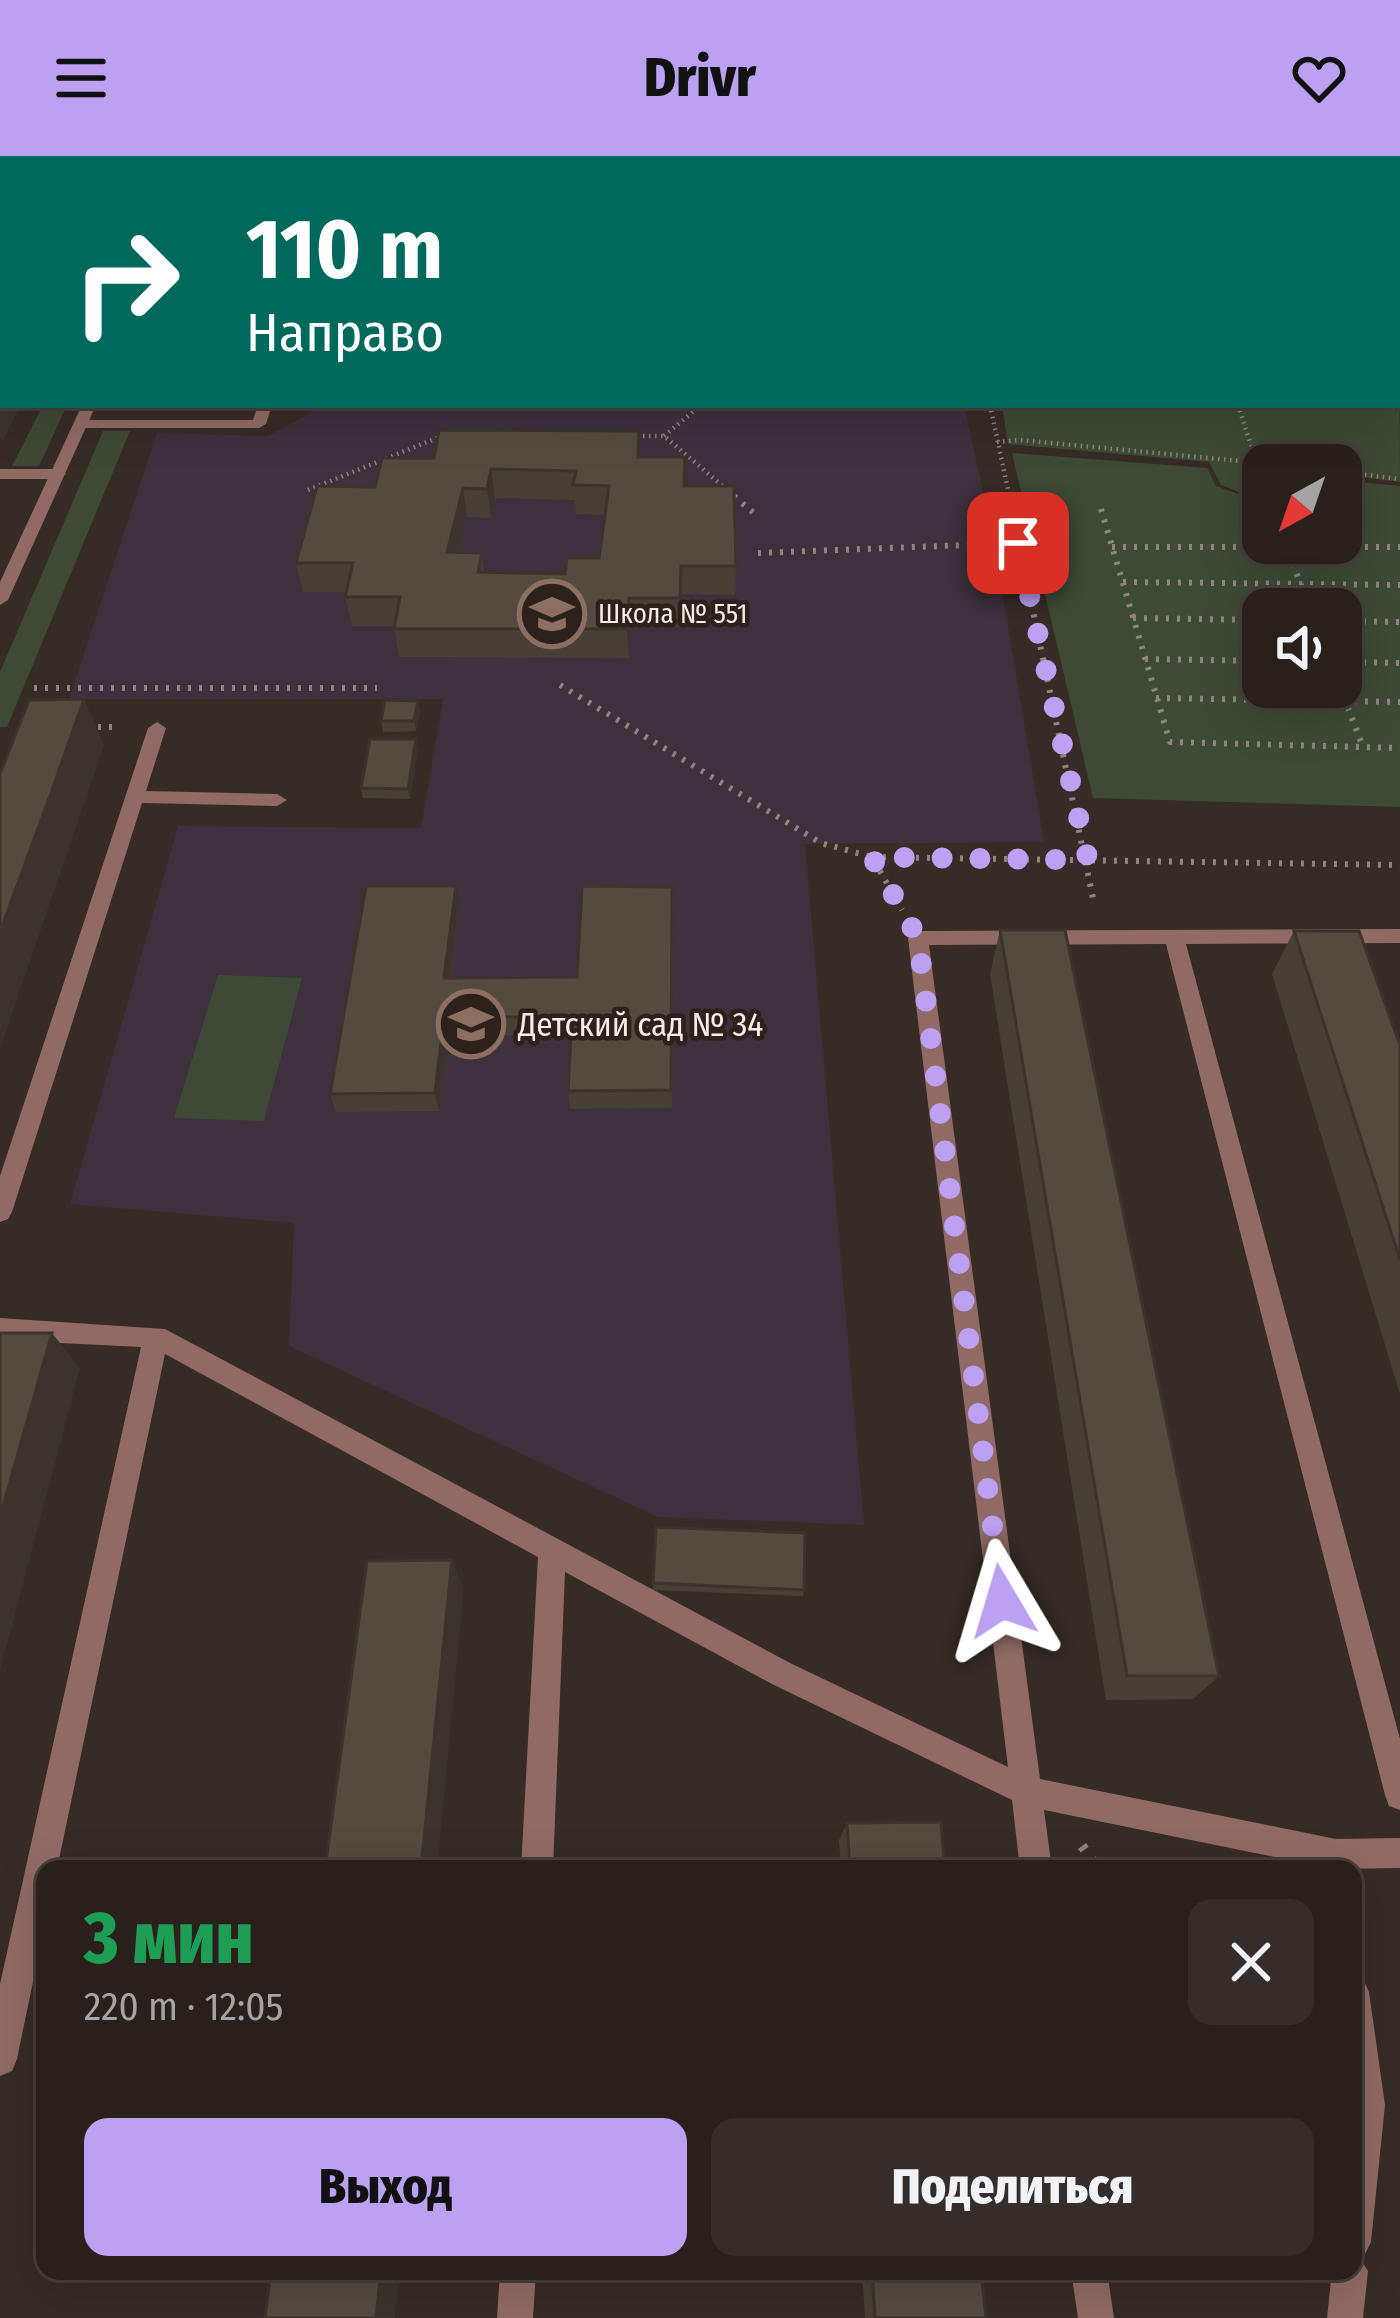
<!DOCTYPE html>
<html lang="ru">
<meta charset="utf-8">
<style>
:root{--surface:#29201c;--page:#352d29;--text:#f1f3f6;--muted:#a5a3a3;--line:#453e3b;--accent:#bca0f2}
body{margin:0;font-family:"Fira Sans Condensed",sans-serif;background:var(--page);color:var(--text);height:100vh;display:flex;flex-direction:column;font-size:45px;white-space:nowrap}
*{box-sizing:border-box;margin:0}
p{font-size:39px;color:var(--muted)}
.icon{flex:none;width:66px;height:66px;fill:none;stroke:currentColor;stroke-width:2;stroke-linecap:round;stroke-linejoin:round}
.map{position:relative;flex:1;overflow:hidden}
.side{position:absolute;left:36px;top:1704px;width:1326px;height:420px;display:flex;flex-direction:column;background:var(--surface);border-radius:24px;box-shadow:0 12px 48px #0002,0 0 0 3px var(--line)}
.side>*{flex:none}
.top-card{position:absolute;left:0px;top:0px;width:1401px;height:252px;box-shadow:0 12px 48px #0002,0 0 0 3px var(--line);background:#00695c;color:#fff;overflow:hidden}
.needle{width:78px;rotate:220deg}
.tools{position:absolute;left:1242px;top:288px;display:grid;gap:24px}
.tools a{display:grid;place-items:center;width:120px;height:120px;border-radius:24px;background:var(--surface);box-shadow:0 12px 48px #0002,0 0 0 3px var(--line);font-size:60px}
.pin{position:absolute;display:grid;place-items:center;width:102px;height:102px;color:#fff;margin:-51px;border-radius:24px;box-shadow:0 6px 18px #0006}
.me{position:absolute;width:132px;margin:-66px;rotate:353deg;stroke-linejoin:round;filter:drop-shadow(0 0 9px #0008)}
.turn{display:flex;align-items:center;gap:42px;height:252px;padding:0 48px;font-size:54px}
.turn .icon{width:156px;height:156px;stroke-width:2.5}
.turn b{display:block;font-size:84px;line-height:102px}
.round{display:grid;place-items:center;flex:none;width:126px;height:126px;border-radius:24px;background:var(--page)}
.overview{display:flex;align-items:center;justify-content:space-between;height:204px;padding:0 48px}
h1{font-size:72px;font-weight:800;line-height:90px;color:#1e9e55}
.button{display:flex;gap:24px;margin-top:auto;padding:24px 48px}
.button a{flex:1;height:138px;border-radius:24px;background:var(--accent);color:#111;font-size:48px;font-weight:800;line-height:138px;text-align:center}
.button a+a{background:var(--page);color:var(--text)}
header{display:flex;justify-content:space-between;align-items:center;height:156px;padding:0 48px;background:var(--accent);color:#111;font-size:54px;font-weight:800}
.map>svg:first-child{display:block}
.education{fill:#3e303d}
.green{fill:#3d4a35;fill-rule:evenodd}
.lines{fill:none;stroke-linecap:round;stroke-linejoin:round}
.path-far2{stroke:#8e8480;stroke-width:4.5;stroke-dasharray:1.5 4.5;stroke-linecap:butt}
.path-far1{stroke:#8e8480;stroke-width:6;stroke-dasharray:3 8;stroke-linecap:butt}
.path{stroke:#8e8480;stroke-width:10;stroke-dasharray:4.5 12;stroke-linecap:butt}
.lane{fill:#916a65;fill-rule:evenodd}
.street{fill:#916a65;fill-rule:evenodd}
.secondary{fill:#ca8c84;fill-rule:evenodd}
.wall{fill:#474037;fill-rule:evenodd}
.shaded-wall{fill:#3a342d}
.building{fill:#534a40;stroke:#3a342d;stroke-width:3;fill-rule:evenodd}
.route{stroke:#bca0f2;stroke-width:21;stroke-dasharray:0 37.8}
.labels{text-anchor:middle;stroke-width:9;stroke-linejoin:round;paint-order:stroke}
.far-poi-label{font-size:27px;fill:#f5edea;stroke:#2d211c;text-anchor:start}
.poi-label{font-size:33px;fill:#f5edea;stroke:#2d211c;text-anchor:start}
</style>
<header><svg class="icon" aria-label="menu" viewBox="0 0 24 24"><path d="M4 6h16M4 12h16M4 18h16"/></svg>Drivr<svg class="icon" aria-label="heart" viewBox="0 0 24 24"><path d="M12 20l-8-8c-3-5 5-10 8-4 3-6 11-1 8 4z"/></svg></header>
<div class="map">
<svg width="1400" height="2162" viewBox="0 0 1400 2162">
<rect width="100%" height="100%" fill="#372b26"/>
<path class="education" d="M318,249H964L994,386L1044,686L805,688L864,1369L658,1361L289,1190L294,1067L70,1048L178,670L421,672L443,543H69L157,277L268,280L316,254Z"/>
<path class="green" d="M1399,172L1400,326L1353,320L1341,334V309H1263L1262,345L1221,329L1209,306L1008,288L1002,249H1398Z
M43,249H67L39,310H12Z
M103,275H130L7,571H0V516Z
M1012,297L1207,312L1216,330L1263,347V387H1341V343L1358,326L1400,330V651L1093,642ZM1263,453H1341V531H1263Z
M218,819L302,822L264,965L174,962Z"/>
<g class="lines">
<path class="path-far2" d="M990,249L1010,343
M1238,249L1263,326
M631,280H664L738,343
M664,280L701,249
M997,286L1020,284L1282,309
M1341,316L1400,323
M308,334L442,280"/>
<path class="path-far1" d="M734,340L756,359
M1009,340L1094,747
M1101,353L1170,586L1400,592
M1285,387L1310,453
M1112,391H1400
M758,397L1019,387
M1123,426L1400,429
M1133,462L1263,464
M1341,465L1400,466
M1145,503L1263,505
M1341,506L1400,507
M560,529L821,687L872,701L902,754
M1340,531L1363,591
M34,532H377
M1156,542L1400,546
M87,571H120
M872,701L1400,709"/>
<path class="path" d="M1082,1690L1099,1713"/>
<path class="lane" d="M0,8L3,9V17L0,16Z
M1398,163H1400V172H1398Z
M258,249H272L266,268L259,272H81L74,268L81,264H253Z
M0,313H58L66,318L58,323H0Z
M157,566L166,572L146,635L277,638L287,644L277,650L142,647L12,1056L8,1063L0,1066V1020L148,572Z
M1400,773V787L1186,788L1400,1583V1654L1389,1650L1385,1639L1166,788L929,789L1040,1623L1336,1683L1400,1682V1712L1334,1713L1044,1654L1052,1713H1020L1012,1644L772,1528L565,1416L553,1713H521L538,1401L165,1198L57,1713H45V1768L17,1903L12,1915L0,1920V1828L141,1191L0,1184V1162L165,1173L792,1508L1008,1611L908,782L918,775Z
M1353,1820L1364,1825L1369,1836L1385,1949L1371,2086L1365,2098L1359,2101L1368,2115L1363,2162H1327L1332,2115H1353Z
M500,2115H536L533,2162H497Z
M1071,2115H1107L1114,2162H1078Z"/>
<path class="street" d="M1398,96H1400V104H1398Z
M82,249H96L8,444L0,449V426Z"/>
<path class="secondary" d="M879,0H915L919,3H883Z
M997,0H1033L1037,3H1001Z
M1398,51H1400V59H1398Z"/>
</g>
<path class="wall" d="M408,0H659L686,3H409Z
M639,275L640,301L685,330L736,410L735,439L681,438L680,471H630L629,502L399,501L394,470H352L345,441L347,436H303L296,407L375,331L434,302ZM495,342L575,344L576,358L605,359L599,402L565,418L484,416L482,397L459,396L467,361L491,362Z
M418,545L420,555L416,575L383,576L381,565Z
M418,593L410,643L363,642L361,632Z
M672,731V952L570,953L568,935L571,879L448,880L439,955L336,956L330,938L460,749L451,822L577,821Z
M1000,774L1219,1520L1193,1543L1106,1544L990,818Z
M1294,775L1400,889V1238L1272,818Z
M653,1427L804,1434L803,1440L653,1434Z
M847,1667L945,1713H841L839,1684Z
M862,2115H981L986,2162H865Z"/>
<path class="shaded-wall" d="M3,205V249H21L2,286L0,280V211Z
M491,313L495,342L491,362L487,333Z
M463,332L467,361L452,425L447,396Z
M629,442L630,471L629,502L627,473Z
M84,543L104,589L0,893V776Z
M418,545L420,555L416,575L414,565Z
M416,583L418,593L410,643L408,633Z
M456,730L460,749L448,841L444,822Z
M444,861L448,880L439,955L435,937Z
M52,1177L80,1212L0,1515V1361Z
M452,1404L464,1432L437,1713H421Z
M381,2115H399L395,2162H376Z"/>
<path class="building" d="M250,0H291L290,3H249Z
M507,0H659L686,3H533Z
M3,93V205L0,211V98Z
M439,274L639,275L638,301H685L684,330H734L736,410H681L680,442H629L627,473H394L400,441H345L353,407H296L317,330L375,331L382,302H434ZM491,313L576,315L573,329L609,330L599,402H567L565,418L478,416L482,397L447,396L463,332L487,333Z
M84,543L51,637L0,776V618L29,544Z
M385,544L418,545L414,565H381Z
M370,583H416L408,633L361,632Z
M366,730H456L444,822L577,821L582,730L672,731L671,934L568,935L572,861H444L435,937L330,938Z
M1000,774H1065L1219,1520H1127Z
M1294,775H1359L1400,889V1104Z
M0,1177H52L0,1361Z
M656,1371L805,1377L804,1434L653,1427Z
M452,1404L421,1713H325L367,1405Z
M941,1666L945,1713H850L847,1667Z
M271,2115H381L376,2162H265Z
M872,2115H981L986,2162H875Z"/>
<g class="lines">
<path class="route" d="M1002,1445L918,782L872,701L1088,704L1018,387"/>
</g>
<defs>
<symbol id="school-ring" viewBox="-11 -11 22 22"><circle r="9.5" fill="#2d211c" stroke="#8d6e63" stroke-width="1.5"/><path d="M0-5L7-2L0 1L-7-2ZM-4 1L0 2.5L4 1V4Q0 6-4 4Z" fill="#8d6e63"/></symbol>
</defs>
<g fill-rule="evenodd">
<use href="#school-ring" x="514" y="420" width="76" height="76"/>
<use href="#school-ring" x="433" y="830" width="76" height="76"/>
</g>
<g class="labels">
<g class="far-poi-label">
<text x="598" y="467">Школа № 551</text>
</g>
<g class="poi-label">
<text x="518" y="880">Детский сад № 34</text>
</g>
</g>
</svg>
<div class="tools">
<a><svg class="needle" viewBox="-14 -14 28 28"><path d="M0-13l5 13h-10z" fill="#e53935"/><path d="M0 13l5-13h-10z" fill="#a5a3a3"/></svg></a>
<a><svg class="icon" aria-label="sound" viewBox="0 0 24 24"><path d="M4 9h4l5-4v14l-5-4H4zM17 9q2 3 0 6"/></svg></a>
</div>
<div class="pin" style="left:1018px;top:387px;background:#d93025"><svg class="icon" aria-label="arrive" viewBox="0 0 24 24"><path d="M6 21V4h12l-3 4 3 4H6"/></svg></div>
<svg class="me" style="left:1002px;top:1445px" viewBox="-20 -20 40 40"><path d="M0-17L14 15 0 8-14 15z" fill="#bca0f2" stroke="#fff" stroke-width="4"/></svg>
<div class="top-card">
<div class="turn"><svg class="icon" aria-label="right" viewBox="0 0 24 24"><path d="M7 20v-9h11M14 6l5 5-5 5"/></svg><div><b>110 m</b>Направо</div></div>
</div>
<section class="side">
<div class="overview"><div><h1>3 мин</h1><p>220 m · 12:05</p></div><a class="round"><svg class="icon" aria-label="close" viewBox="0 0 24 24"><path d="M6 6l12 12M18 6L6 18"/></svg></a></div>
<div class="button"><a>Выход</a><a>Поделиться</a></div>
</section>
</div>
